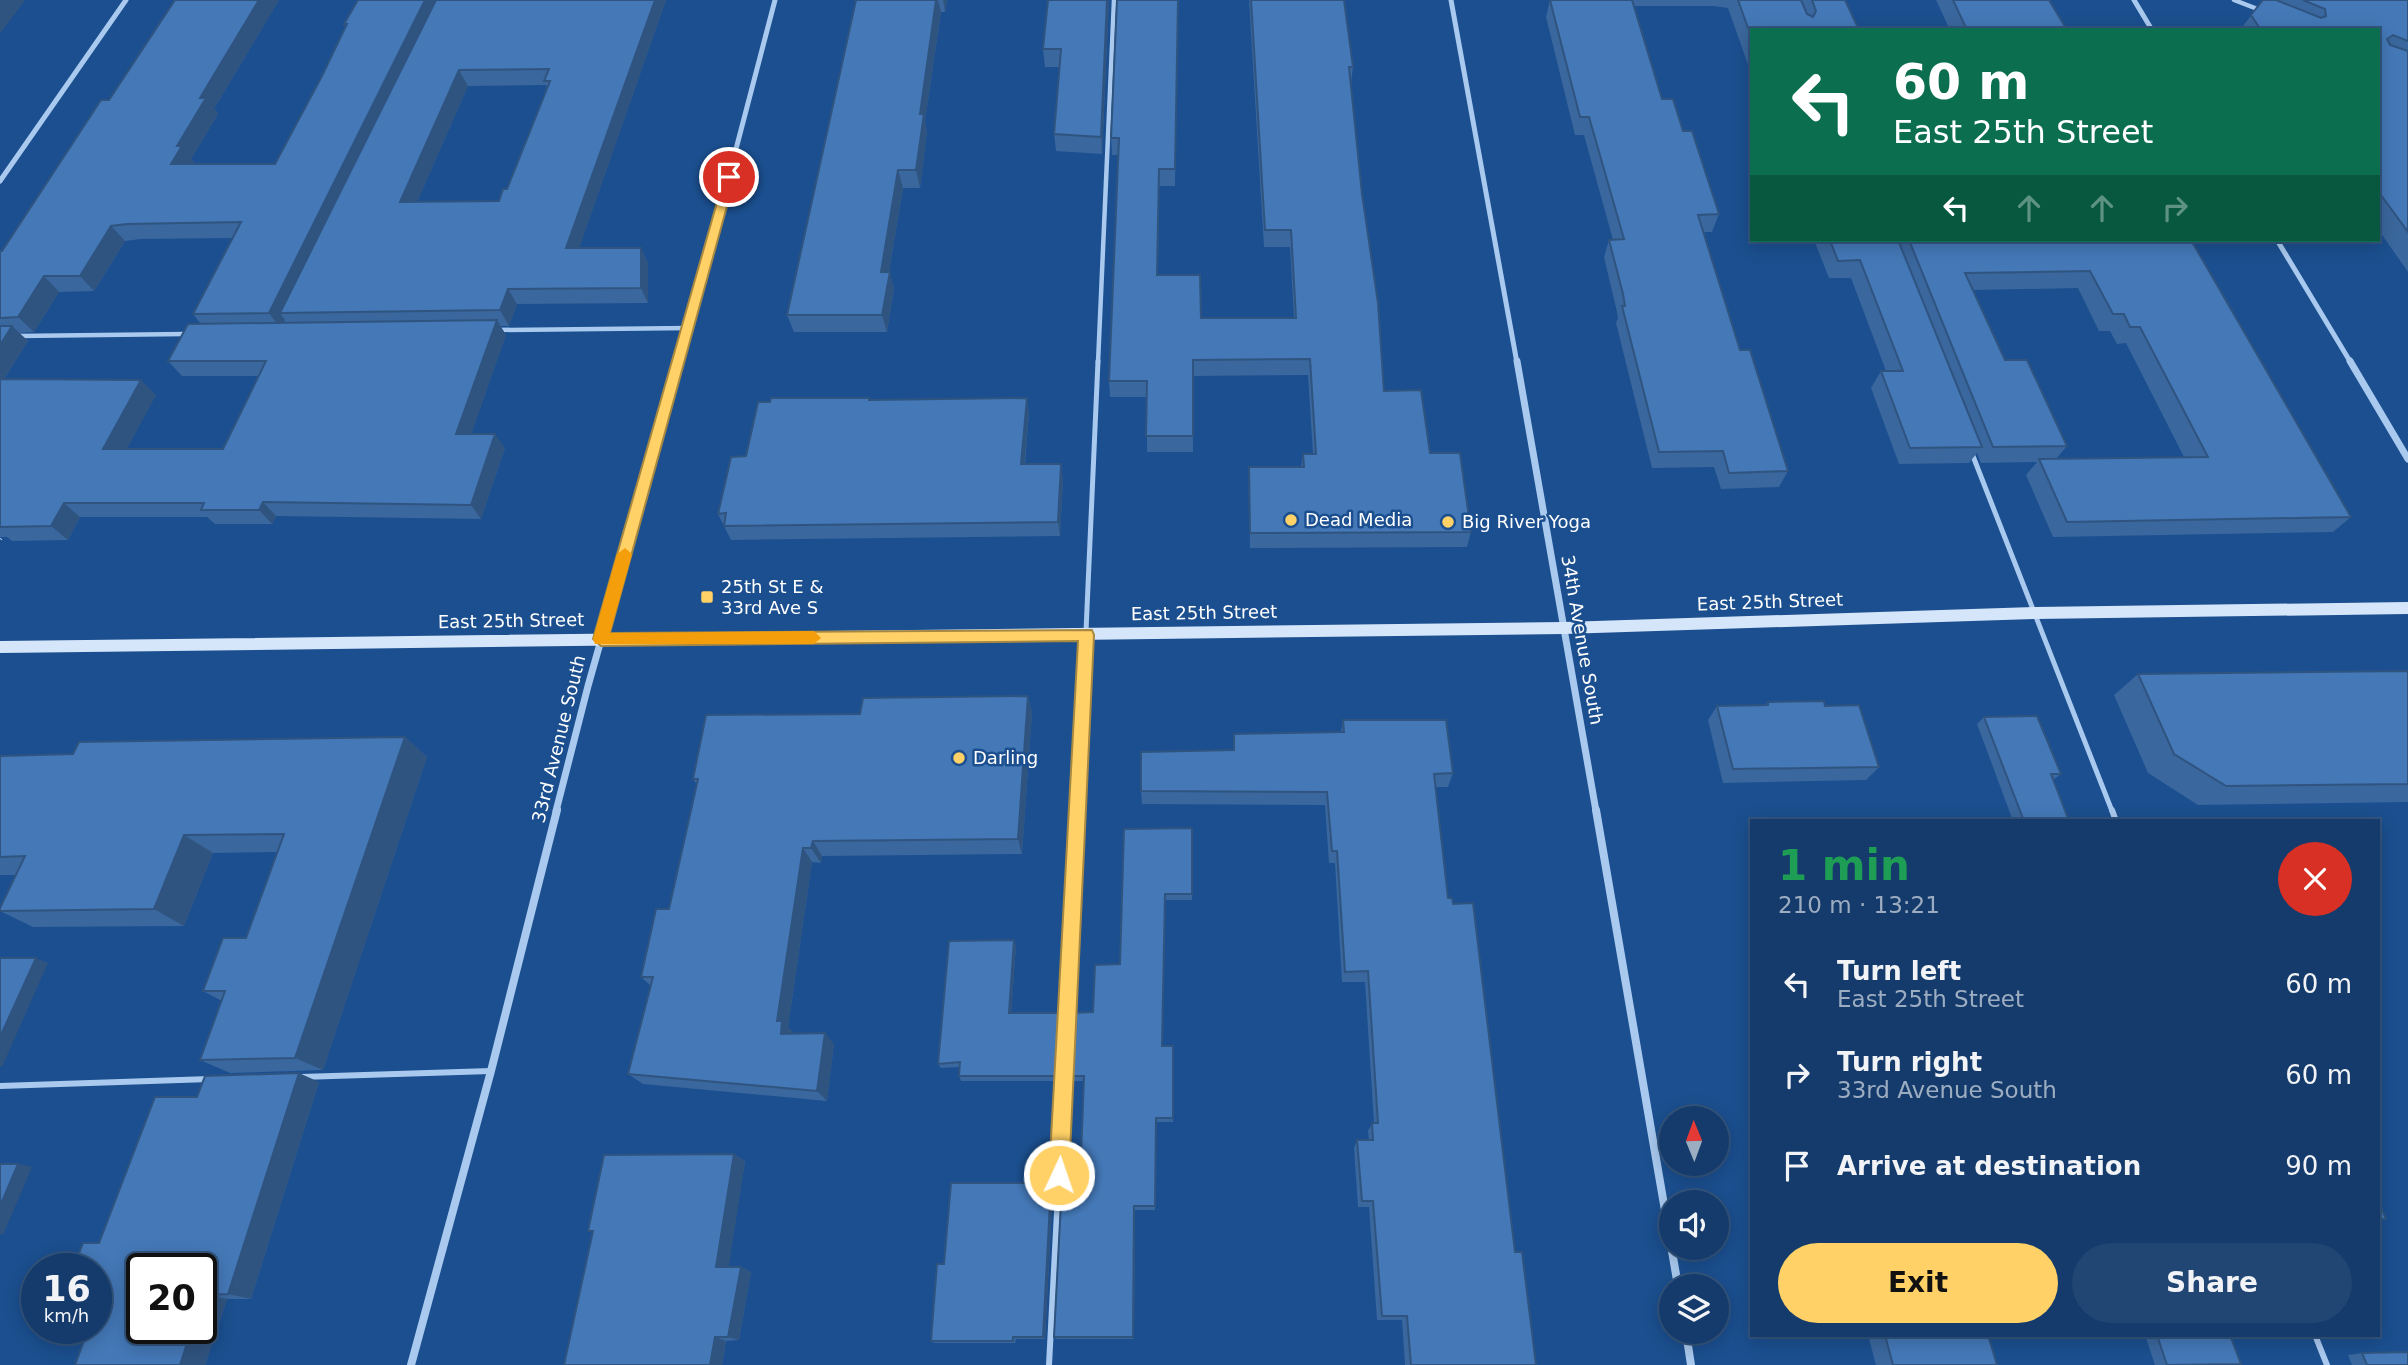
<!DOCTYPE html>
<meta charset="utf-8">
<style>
:root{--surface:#143b6b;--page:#214673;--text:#f1f3f6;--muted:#9dadc1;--line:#33557e;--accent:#ffd166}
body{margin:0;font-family:"DejaVu Sans",sans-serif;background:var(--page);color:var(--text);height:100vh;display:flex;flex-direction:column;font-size:26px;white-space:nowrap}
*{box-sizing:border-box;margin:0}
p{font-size:23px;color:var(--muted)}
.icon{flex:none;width:38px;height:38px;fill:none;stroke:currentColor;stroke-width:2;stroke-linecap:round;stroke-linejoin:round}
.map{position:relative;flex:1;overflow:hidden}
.panel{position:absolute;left:1750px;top:819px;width:630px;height:518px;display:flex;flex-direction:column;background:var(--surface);border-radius:0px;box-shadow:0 4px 18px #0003,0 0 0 2px var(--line)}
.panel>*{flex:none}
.top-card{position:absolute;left:1750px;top:28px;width:630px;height:214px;border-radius:0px;box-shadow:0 4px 18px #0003,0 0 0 2px var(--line);background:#0b6e4f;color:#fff;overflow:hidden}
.needle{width:46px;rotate:359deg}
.tools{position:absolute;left:1659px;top:1106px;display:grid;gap:14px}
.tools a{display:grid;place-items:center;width:70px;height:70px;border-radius:50%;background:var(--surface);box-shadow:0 4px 18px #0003,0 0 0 2px var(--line);font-size:35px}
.speed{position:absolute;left:21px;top:1253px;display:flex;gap:14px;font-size:35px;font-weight:700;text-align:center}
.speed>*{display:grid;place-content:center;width:91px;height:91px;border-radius:50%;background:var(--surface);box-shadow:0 4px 18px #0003,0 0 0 2px var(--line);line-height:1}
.speed small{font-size:18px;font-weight:400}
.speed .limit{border:4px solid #111;border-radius:10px;background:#fff;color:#111}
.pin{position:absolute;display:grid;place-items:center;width:60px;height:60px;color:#fff;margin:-30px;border:4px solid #fff;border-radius:50%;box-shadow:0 2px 7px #0007}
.me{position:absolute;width:77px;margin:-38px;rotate:3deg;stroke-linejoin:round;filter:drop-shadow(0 0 5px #0008)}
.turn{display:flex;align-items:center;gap:24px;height:147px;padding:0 28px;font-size:32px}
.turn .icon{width:91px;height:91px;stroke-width:2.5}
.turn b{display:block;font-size:49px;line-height:60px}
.lanes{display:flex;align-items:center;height:66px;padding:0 28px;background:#0003;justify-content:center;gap:35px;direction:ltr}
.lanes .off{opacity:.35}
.round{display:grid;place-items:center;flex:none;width:74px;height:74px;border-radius:37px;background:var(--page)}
.head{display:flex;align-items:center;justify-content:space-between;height:119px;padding:0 28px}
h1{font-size:42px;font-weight:800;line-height:52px;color:#1e9e55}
.cta{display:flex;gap:14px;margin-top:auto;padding:14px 28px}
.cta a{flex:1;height:80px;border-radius:42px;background:var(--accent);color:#111;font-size:28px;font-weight:800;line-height:80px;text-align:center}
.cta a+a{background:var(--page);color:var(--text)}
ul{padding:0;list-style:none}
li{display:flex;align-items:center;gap:21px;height:91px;padding:0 28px}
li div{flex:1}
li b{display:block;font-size:26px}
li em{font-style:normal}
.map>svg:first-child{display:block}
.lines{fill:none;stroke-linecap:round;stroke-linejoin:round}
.path{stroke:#a9c9ee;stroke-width:4.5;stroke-dasharray:3.5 5;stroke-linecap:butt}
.lane-far2{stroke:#a9c9ee;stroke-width:4.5}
.lane-far1{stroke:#a9c9ee;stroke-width:5}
.lane{stroke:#a9c9ee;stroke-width:6}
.street-far2{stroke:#a9c9ee;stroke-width:5}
.street-far1{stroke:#a9c9ee;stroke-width:7}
.street{stroke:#a9c9ee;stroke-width:8}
.secondary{fill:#d6e6fa;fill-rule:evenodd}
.wall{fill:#3a679d;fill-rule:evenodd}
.shaded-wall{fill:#305480}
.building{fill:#4478b7;stroke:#305480;stroke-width:2;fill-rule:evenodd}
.route{fill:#ffd166;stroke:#a68842;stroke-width:2}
.slow{fill:#f59e0b}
.poi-dot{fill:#ffd166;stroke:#1b4f8f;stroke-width:2.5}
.labels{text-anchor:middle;stroke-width:5;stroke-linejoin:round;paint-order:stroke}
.poi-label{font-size:18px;fill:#fff;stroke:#1b4f8f;text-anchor:start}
.street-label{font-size:18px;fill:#fff;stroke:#1b4f8f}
</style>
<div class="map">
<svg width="2408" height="1365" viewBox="0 0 2408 1365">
<rect width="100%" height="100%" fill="#1b4f8f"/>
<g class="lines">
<path class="path" d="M0,526L6,530L0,539"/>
<path class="lane-far2" d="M2234,0L2260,10
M497,330L690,328
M17,336L186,334
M1098,363L1114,0"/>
<path class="lane-far1" d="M1971,451L2112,811
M1078,811L1098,361"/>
<path class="lane" d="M2112,810L2116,821
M301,1077L491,1071
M0,1086L210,1079
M2315,1335L2327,1365
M1049,1365L1078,810"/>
<path class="street-far2" d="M1451,0L1517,363
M2134,0L2152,30
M0,181L126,0
M2277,240L2351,363
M680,363L775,0"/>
<path class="street-far1" d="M1517,361L1596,811
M2350,361L2408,459
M556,811L588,686L680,361"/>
<path class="street" d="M1596,810L1678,1286
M1686,1332L1691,1365
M411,1365L491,1071L557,810"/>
<path class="secondary" d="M2408,602V614L2035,619L1564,634L0,653V641L1564,622L2035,607Z"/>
</g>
<path class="wall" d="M175,0H279L214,109L218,114L191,159L194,162L193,164H275L322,76L346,27L344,24L358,0H666L579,248H641L648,263V303L517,304L509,326H500L506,335L471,434L505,448L481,519L276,516L272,524H215L207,517H80L68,540L12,541L7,537H0V251H2L109,100ZM546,85L547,88L507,189L499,201L417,202L468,86ZM233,238L193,314L201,324L168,361L182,376H259L223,449H126L156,395L4,379L28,341L19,333L34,332L59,292L94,291L125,241L141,239Z
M856,0H947L945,12H941L925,121L927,132L920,188H903L889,272L894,289L887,332H794L787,315Z
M1109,0L1102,154L1056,151L1054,134L1060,67H1045L1043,49Z
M1117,0H1178L1175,186H1159L1158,275L1201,318H1294L1290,247H1264L1249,0H1344L1353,67L1351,83L1362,194L1384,391L1430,453L1471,532L1467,547L1250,548L1249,467H1301L1303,454H1313L1308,375L1193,376V452H1147V397H1110L1109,381L1118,155H1112L1111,138Z
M1550,0H1845L1859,30H1752V76L1728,8L1713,6H1634L1662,99L1683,131L1719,214L1712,232H1703L1740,350L1788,471L1779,487L1721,489L1714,467L1652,468L1616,323L1618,318L1617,312L1604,257L1609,240H1613L1584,135H1575L1546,17Z
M1936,0H2049L2067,30H1950Z
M2263,0H2408V272L2378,229V30H2240Z
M1814,240H2191L2351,517L2333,532L2053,537L2026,475L2037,462L1981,463L1977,453L1969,463L1899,464L1871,388L1881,371H1886L1851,278H1829ZM2078,288L2099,331H2110L2117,344L2126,343L2184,457L2056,459L2067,446L2005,360L1973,290Z
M869,398L870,400L1029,413L1025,464L1063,479L1060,536L731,540L718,514L746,456L770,402Z
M2408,671V802L2198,805L2148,773L2114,695L2138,674Z
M1028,696L1032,713L1022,854L822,856L821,863L812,862L788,1027L793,1033L834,1044L827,1101L643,1084L628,1074L651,986L641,977L669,909L697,785L693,779L860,714Z
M1768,702L1825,706L1879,767L1866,780L1723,783L1708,720L1717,706L1765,705Z
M1984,717L2061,774L2053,780L2069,821H2013L1977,724Z
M1343,720L1453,773L1448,787H1436L1448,898L1536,1365H1405L1402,1320H1377L1369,1207H1358L1354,1148L1357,1140H1369L1368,1131L1372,1123H1374L1365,982H1342L1335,863H1329L1325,805L1142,804L1141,791L1233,750L1234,734L1341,732Z
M405,737L427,757L323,1070L230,1073L200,1060L222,1001L203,991L246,938L278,852L213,853L184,926L33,927L0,911V908L16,875H0V756L73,754Z
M1192,828V900H1165L1162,1046H1173V1122H1156L1155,1210H1135L1134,1339H1056L1054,1337L1080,1183L1084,1081H1070L1068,1076L1093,1012L1120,964Z
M1016,945L1011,1013L1061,1018L1058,1081H961L959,1076V1067L941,1068L938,1064Z
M319,1082L251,1299H227L205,1365H75L85,1339H74L47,1336L99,1243L197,1097Z
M734,1154L745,1161L728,1267H741L751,1272L739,1340L726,1341L722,1365L593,1233L588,1231Z
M1053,1186L1045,1339H1016L1015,1343H934L931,1341L944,1264Z
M1868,1335H1988L1997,1365H1876Z
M2145,1335H2230L2241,1364L2230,1365H2155Z
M2362,1353L2408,1365H2352L2348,1355Z"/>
<path class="shaded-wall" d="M0,0H25L0,34Z
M259,0H279L214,109L218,114L191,159L194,162L183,180L171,164L177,146L200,98Z
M425,0H442L280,313L285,320L281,329L269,313Z
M655,0H666L574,263L566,248Z
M936,0H938L941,12L925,121L927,132L920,188L916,170L920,114Z
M943,0H947L945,12Z
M1107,0H1109L1102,154L1101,137Z
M459,70L468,86L410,218L400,202Z
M1159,169V186L1157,292V275Z
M898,170L903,188L886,289L881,272Z
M111,226L125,241L94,291L80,276Z
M641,248L648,263V303L641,288Z
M890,272L894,289L887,332L882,315Z
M44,276L59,292L34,332L18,317Z
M508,289L517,304L509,326L500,310Z
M497,320L506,335L466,449L456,434Z
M12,326L28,341L0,385V345Z
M141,380L156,395L119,464L103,449Z
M1027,398L1029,413L1023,479L1021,464Z
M495,434L505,448L481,519L471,505Z
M1061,464L1063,479L1060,536L1058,522Z
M263,502L276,516L272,524L259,510Z
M64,503L80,517L68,540L51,526Z
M1028,696L1032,713L1022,854L1018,839Z
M405,737L427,757L323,1070L295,1058Z
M184,835L213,853L184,926L154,909Z
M813,841L822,856L821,863L811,848Z
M803,848L812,862L788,1027L793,1032L792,1045L781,1034L777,1021Z
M1014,940L1016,945L1011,1018L1009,1013Z
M36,958L48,963L2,1067L0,1066V1037Z
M1060,1013L1061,1018L1058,1081L1057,1076Z
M825,1033L834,1044L827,1101L817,1091Z
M299,1073L319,1082L251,1299L228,1294Z
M734,1154L745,1161L728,1272L716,1267Z
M18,1164L32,1167L3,1235L0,1234V1206Z
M1051,1183L1053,1186L1045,1339L1043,1337Z
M1134,1206L1135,1210L1134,1339L1133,1337Z
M741,1267L751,1272L739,1340L728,1337Z
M204,1295L227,1299L205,1365H180L192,1328H201V1302Z
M715,1337L726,1341L722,1365H710Z"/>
<path class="building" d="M175,0H259L200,98H206L177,146H182L171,164H275L322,76L347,24H344L358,0H425L269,313L193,314L241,222L127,224L111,226L80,276H44L18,317L0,318V251H2L101,100H109Z
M436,0H655L566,248H641V288L508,289L500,310L280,313ZM549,69L544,81H550L507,189H503L499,201L400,202L459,70Z
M856,0H936L920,114H924L916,170H898L881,272H890L882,315H787Z
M1048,0H1107L1101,137L1054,134L1061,49H1043Z
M1117,0H1178L1175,169H1159L1157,275H1200L1201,318H1296L1291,230H1265L1251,0H1344L1353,67H1349L1362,194L1378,303L1384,391L1421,390L1430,453H1460L1471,532L1250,533L1249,467H1304L1303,454H1316L1310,359L1193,360V436H1146L1147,381H1109L1119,138H1111Z
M1550,0H1632L1662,99H1673L1683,131H1692L1719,214L1698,215L1740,350H1750L1788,471L1729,473L1723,451L1659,452L1622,306H1625L1623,294L1609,240L1624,239L1589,117H1580Z
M1738,0H1801L1807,14L1813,17L1816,11L1812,0H1845L1859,30H1752V39Z
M1953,0H2049L2067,30H1967Z
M2263,0H2276L2321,18L2326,16L2325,9L2303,0H2408V41L2393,35L2387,39L2390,45L2408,51V232L2378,191V30H2261L2251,15Z
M1830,240H1898L1982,447L1910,448L1881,371H1903L1860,260L1838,261Z
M1909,240H2191L2351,517L2067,522L2039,459L2208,457L2140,327H2130L2124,314H2113L2090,271L1965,273L2005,360H2027L2067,446L1993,447Z
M497,320L456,434H495L471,505L263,502L259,510H201L204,503H64L51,526L0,527V379L141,380L103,449H223L266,361H168L188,324Z
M0,326H12L0,345Z
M771,398H869V400L1027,398L1021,464H1061L1058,522L724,526L726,513L718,514L731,457L746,456L758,402H770Z
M2408,671V784L2226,786L2174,754L2138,674Z
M1028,696L1018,839L813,841L811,848H803L777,1021H782L781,1034L825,1033L817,1091L628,1074L653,977H641L656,909H669L698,779H693L706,715L860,714L863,698Z
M1824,701L1825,706L1859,705L1879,767L1733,769L1717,706L1768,705V702Z
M2037,716L2061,774H2051L2069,821H2024L1984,717Z
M1343,720H1446L1453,773L1434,774L1448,898H1452L1453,904L1473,903L1515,1252H1522L1536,1365H1411L1407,1316H1382L1373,1201H1362L1357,1140H1373L1372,1123H1378L1368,971L1345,972L1337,851H1332L1327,792L1141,791V752L1234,750V734L1344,732Z
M405,737L295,1058L200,1060L225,991H203L223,938H246L284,834L184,835L154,909L0,911V908L25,856L0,857V756L73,754L79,742Z
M1192,828V894H1165L1162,1046H1173V1118H1156L1155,1206H1134L1133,1337H1054L1062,1183H1080L1084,1076H1068L1071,1013L1093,1012L1095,965L1120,964L1124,829Z
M1014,940L1009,1013H1060L1057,1076H959L960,1062L938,1064L949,941Z
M0,958H36L0,1037Z
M299,1073L228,1294L204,1295L201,1302V1269H142V1328H192L180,1365H75L86,1335L47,1336L50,1328H96V1269H73L83,1243H99L155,1097H197L205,1076Z
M734,1154L716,1267H741L728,1337H715L710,1365H564L593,1231H588L604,1155Z
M0,1164H18L0,1206Z
M951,1183H1051L1043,1337H1013V1341H931L937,1264H944Z
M2378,1200L2386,1219H2378Z
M1885,1335H1988L1997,1365H1893Z
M2157,1335H2230L2241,1364L2167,1365Z
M2408,1352V1365H2367L2362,1353Z"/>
<path class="route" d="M725,174L735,177L610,633L1092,630L1094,635L1069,1175L1066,1182L1059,1185L1052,1182L1049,1175L1078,641L601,646L593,639Z"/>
<path class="slow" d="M625,548L632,554L610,633L814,631L821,638L814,644H595L593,639L617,554Z"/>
<g class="poi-dot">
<circle cx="1291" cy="520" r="7"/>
<circle cx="1448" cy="522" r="7"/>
<rect x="700" y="590" width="14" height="14" rx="3.5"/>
<circle cx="959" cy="758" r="7"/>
</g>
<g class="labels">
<g class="poi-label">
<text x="1305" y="526">Dead Media</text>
<text x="1462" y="528">Big River Yoga</text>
<text x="721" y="593">25th St E &amp;<tspan x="721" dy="21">33rd Ave S</tspan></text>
<text x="973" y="764">Darling</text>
</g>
<g class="street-label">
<text transform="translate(1770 602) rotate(-2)" y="6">East 25th Street</text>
<text transform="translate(1204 613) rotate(-1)" y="6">East 25th Street</text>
<text transform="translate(511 621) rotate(-1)" y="6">East 25th Street</text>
<text transform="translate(1582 640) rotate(80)" y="6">34th Avenue South</text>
<text transform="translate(559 739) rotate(-76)" y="6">33rd Avenue South</text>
</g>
</g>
</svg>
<div class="tools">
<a><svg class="needle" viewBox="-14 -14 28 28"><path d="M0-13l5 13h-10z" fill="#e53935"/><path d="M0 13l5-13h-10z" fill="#9dadc1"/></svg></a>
<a><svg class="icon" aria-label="sound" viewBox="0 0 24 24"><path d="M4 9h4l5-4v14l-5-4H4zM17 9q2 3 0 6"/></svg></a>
<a><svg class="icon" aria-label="layers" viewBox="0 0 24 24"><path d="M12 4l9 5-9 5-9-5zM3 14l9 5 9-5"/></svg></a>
</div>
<div class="speed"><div>16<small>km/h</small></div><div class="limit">20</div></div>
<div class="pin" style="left:729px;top:177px;background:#d93025"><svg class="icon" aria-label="arrive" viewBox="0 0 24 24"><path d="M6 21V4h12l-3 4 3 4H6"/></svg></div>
<svg class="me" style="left:1059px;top:1175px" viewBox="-20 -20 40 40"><circle r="17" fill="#ffd166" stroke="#fff" stroke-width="3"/><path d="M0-11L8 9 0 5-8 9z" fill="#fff"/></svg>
<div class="top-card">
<div class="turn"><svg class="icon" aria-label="left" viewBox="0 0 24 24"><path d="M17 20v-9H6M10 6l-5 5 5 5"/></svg><div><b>60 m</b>East 25th Street</div></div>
<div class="lanes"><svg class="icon" aria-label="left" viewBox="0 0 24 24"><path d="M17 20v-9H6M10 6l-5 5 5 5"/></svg><svg class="icon off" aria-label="ahead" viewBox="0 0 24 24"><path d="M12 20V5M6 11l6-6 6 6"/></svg><svg class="icon off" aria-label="ahead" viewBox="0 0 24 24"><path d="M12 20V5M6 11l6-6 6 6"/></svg><svg class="icon off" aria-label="right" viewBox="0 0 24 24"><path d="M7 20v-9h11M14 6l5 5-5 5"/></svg></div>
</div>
<section class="panel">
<div class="head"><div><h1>1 min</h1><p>210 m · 13:21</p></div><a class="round" style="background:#d93025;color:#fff"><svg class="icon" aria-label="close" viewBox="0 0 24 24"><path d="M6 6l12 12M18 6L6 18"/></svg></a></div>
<ul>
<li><svg class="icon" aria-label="left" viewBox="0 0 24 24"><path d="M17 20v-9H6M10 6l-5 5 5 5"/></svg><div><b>Turn left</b><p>East 25th Street</p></div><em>60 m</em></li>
<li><svg class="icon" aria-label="right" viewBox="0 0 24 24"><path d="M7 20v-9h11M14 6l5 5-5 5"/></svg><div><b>Turn right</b><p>33rd Avenue South</p></div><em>60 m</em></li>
<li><svg class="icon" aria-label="arrive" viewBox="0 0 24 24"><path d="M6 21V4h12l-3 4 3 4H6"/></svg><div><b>Arrive at destination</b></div><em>90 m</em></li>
</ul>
<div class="cta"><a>Exit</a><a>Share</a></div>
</section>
</div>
